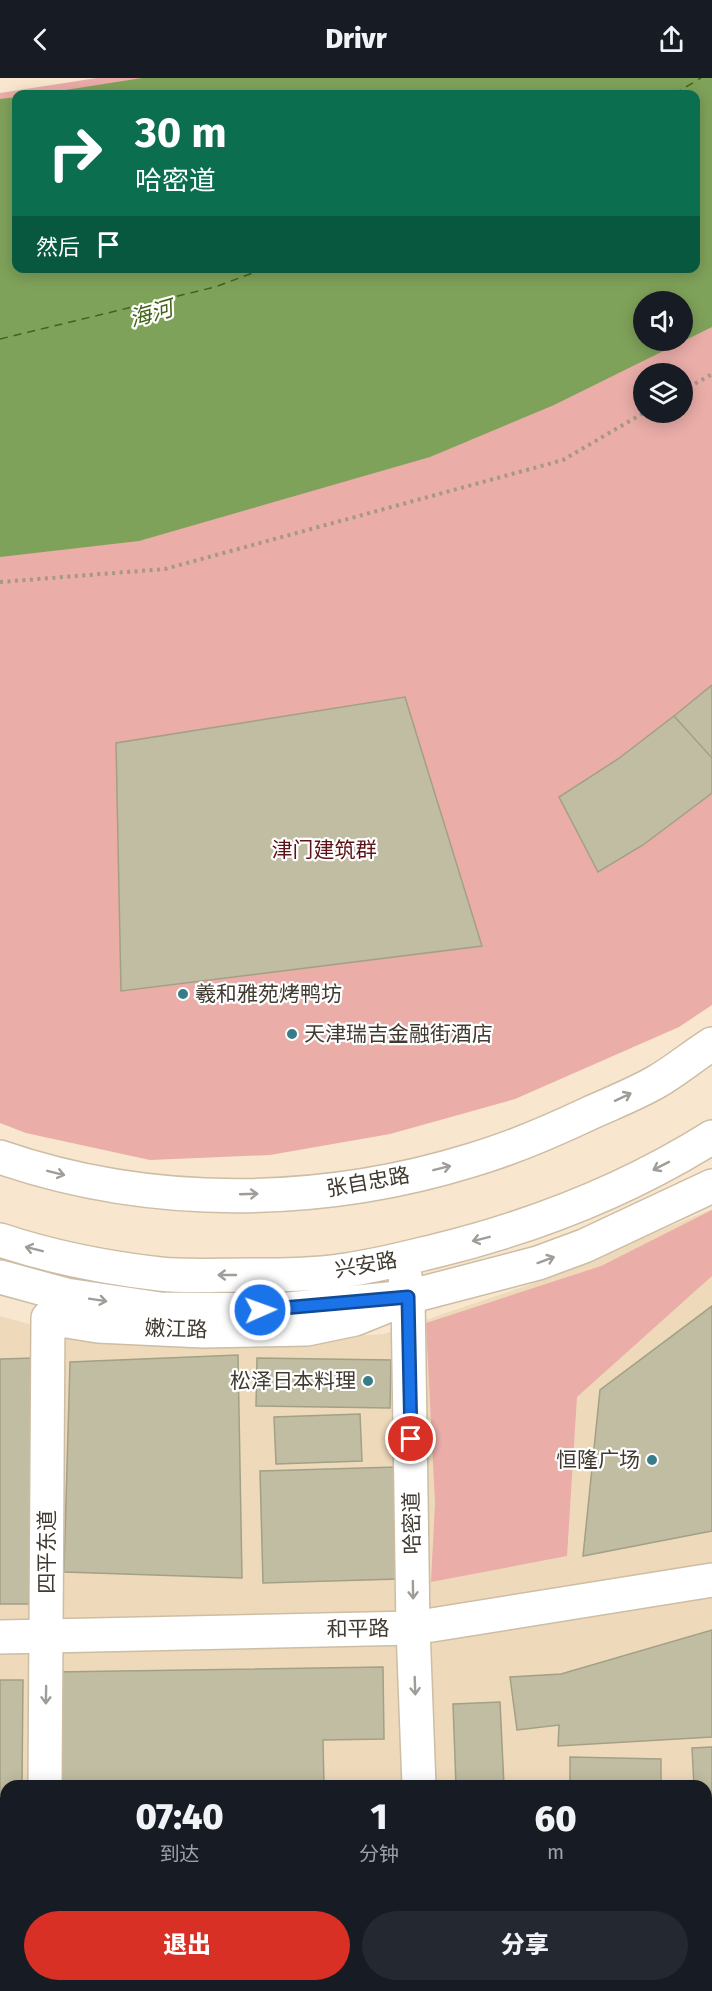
<!DOCTYPE html>
<html lang="zh">
<meta charset="utf-8">
<style>
:root{--surface:#171b24;--page:#242831;--text:#f1f3f6;--muted:#9ea1a6;--accent:#d93025}
body{margin:0;font-family:"Fira Sans","Noto Sans SC",sans-serif;background:var(--page);color:var(--text);height:100vh;display:flex;flex-direction:column;font-size:22px;white-space:nowrap}
*{box-sizing:border-box;margin:0}
p{font-size:20px;color:var(--muted)}
.icon{flex:none;width:33px;height:33px;fill:none;stroke:currentColor;stroke-width:2;stroke-linecap:round;stroke-linejoin:round}
.map{position:relative;flex:1;overflow:hidden}
.details{position:absolute;left:0px;top:1702px;width:712px;height:212px;display:flex;flex-direction:column;background:var(--surface);border-radius:18px 18px 0 0;box-shadow:0 3px 15px #0003}
.details>*{flex:none}
.top-card{position:absolute;left:12px;top:12px;width:688px;height:183px;border-radius:12px;box-shadow:0 3px 15px #0003;background:#0b6e4f;color:#fff;overflow:hidden}
.fabs{position:absolute;left:633px;top:213px;display:grid;gap:12px}
.fabs a{display:grid;place-items:center;width:60px;height:60px;border-radius:50%;background:var(--surface);box-shadow:0 3px 15px #0003;font-size:30px}
.pin{position:absolute;display:grid;place-items:center;width:51px;height:51px;color:#fff;margin:-26px;border:3px solid #fff;border-radius:50%;box-shadow:0 2px 6px #0007}
.me{position:absolute;width:66px;margin:-33px;rotate:88deg;stroke-linejoin:round;filter:drop-shadow(0 0 4px #0008)}
.turn{display:flex;align-items:center;gap:21px;height:126px;padding:0 24px;font-size:27px}
.turn .icon{width:78px;height:78px;stroke-width:2.5}
.turn b{display:block;font-size:42px;line-height:51px}
.then{display:flex;align-items:center;height:57px;padding:0 24px;background:#0003;gap:12px;font-size:22px}
.eta{display:flex;justify-content:space-evenly;align-items:center;height:102px;text-align:center}
.eta b{font-size:36px;font-weight:800;line-height:42px}
.action{display:flex;gap:12px;margin-top:auto;padding:12px 24px}
.action a{flex:1;height:69px;border-radius:36px;background:var(--accent);color:#fff;font-size:24px;font-weight:800;line-height:69px;text-align:center}
.action a+a{background:var(--page);color:var(--text)}
header{display:flex;justify-content:space-between;align-items:center;height:78px;padding:0 24px;background:var(--surface);font-size:27px;font-weight:800}
.map>svg:first-child{display:block}
.built{fill:#eedabb;fill-rule:evenodd}
.green{fill:#eaada8;fill-rule:evenodd}
.water{fill:#7fa25a;fill-rule:evenodd}
.lines{fill:none;stroke-linecap:round;stroke-linejoin:round}
.ferry{stroke:#436317;stroke-width:1.5;stroke-dasharray:8 6;stroke-linecap:butt}
.building{fill:#c0bda2;stroke:#a2a085;stroke-width:1.5}
.street-casing{stroke:#cdbda5;stroke-width:36}
.secondary-casing{stroke:#cdbda5;stroke-width:36}
.path{stroke:#a59887;stroke-width:4;stroke-dasharray:3 4.5;stroke-linecap:butt}
.street{stroke:#fff;stroke-width:33}
.secondary{stroke:#fff;stroke-width:33}
.oneway{stroke:#a09c98}
.route-casing{stroke:#114b97;stroke-width:15}
.route{stroke:#1a73e8;stroke-width:10}
.poi-dot{fill:#377d89;stroke:#fff;stroke-width:2}
.labels{text-anchor:middle;stroke-width:4.5;stroke-linejoin:round;paint-order:stroke}
.park-label{font-size:21px;fill:#5d1015;stroke:#fff}
.poi-label{font-size:21px;fill:#413a31;stroke:#fff;text-anchor:start}
.street-label{font-size:21px;fill:#413a31;stroke:#fff}
.water-label{font-size:22px;font-style:italic;fill:#436317;stroke:#fff}
</style>
<header><svg class="icon" aria-label="back" viewBox="0 0 24 24"><path d="M15 5l-7 7 7 7"/></svg>Drivr<svg class="icon" aria-label="share" viewBox="0 0 24 24"><path d="M12 15V3M7 8l5-5 5 5M5 13v7h14v-7"/></svg></header>
<div class="map">
<svg width="712" height="1913" viewBox="0 0 712 1913">
<rect width="100%" height="100%" fill="#f8e6ce"/>
<path class="built" d="M712,1131V1913H0V1238L82,1261L268,1263L384,1256L543,1202ZM6,1708H706V1908H6Z"/>
<path class="green" d="M97,0H712V927L679,949L515,1021L390,1056L270,1077L150,1082L26,1055L0,1045V15ZM16,16H696V190H16ZM644,224H682V262H644ZM644,296H682V334H644Z
M712,1132V1198L577,1319L567,1478L431,1504L435,1425L426,1245L601,1188Z"/>
<path class="water" d="M142,0H712V249L554,327L430,379L139,463L0,479V21L16,19V190H696V16H40ZM644,224H682V262H644Z"/>
<g class="lines">
<path class="ferry" d="M674,16L701,0
M0,261L215,209L266,190"/>
</g>
<path class="building" d="M712,607V680L674,638Z
M405,619L482,868L121,913L116,665Z
M674,638L712,680V715L643,767L598,794L559,719L618,681Z
M712,1228V1453L583,1478L600,1312Z
M238,1277L242,1500L64,1494L70,1284Z
M35,1280L29,1526H0V1281Z
M257,1280L391,1282L390,1330L256,1328Z
M360,1336L362,1383L276,1386L274,1339Z
M396,1389L399,1501L263,1505L260,1393Z
M712,1552V1659L558,1668L559,1647L517,1652L510,1599L561,1596Z
M383,1589L384,1661L323,1662L324,1708H55L54,1594Z
M0,1602H23L22,1708H6V1716H0Z
M500,1624L504,1708H456L453,1626Z
M712,1669V1718L706,1719V1708H694L692,1670Z
M570,1679L661,1681V1708H570Z
M706,1727H712V1797H706Z
M0,1729H6V1808H0Z
M706,1830H712V1913H685V1908L591,1910V1908H706Z
M0,1874H6V1908H24V1913H0Z
M56,1908H382V1913H56Z
M434,1908H574V1913H434Z"/>
<g class="lines">
<defs>
<path id="street" d="M0,1559L413,1550L712,1502
M45,1708L48,1240L98,1248L203,1253L307,1251L355,1241L397,1224
M706,1809L712,1808
M0,1843L6,1844
M43,1913V1908"/>
<path id="secondary" d="M0,1079C151,1131 320,1129 472,1082C513,1070 552,1053 590,1035C612,1025 635,1016 656,1004C675,993 693,978 712,966
M0,1162C51,1179 107,1190 160,1196C188,1199 218,1197 247,1197C280,1197 314,1197 346,1192C376,1188 406,1180 435,1173C533,1149 626,1113 712,1059
M405,1198L408,1219L413,1550L419,1708
M0,1199L66,1217L160,1231L279,1232L408,1219L538,1185L584,1168L712,1108
M423,1908V1913"/>
</defs>
<use href="#street" class="street-casing"/>
<use href="#secondary" class="secondary-casing"/>
<path class="path" d="M682,313L712,296
M0,504L165,491L563,382L645,334"/>
<use href="#street" class="street"/>
<use href="#secondary" class="secondary"/>
</g>
<defs><path id="oneway-shaft" d="M-6 0H5M1.5-3L5.5 0L1.5 3" fill="none" stroke-width="1.6" stroke-linecap="round" stroke-linejoin="round" transform="scale(1.5)"/></defs>
<g class="oneway">
<use href="#oneway-shaft" transform="translate(623 1019) rotate(-25)"/>
<use href="#oneway-shaft" transform="translate(661 1088) rotate(153)"/>
<use href="#oneway-shaft" transform="translate(442 1090) rotate(-14)"/>
<use href="#oneway-shaft" transform="translate(56 1095) rotate(14)"/>
<use href="#oneway-shaft" transform="translate(249 1116) rotate(-2)"/>
<use href="#oneway-shaft" transform="translate(481 1161) rotate(166)"/>
<use href="#oneway-shaft" transform="translate(34 1171) rotate(-166)"/>
<use href="#oneway-shaft" transform="translate(546 1182) rotate(-20)"/>
<use href="#oneway-shaft" transform="translate(227 1197) rotate(-180)"/>
<use href="#oneway-shaft" transform="translate(98 1222) rotate(9)"/>
<use href="#oneway-shaft" transform="translate(413 1512) rotate(89)"/>
<use href="#oneway-shaft" transform="translate(415 1608) rotate(88)"/>
<use href="#oneway-shaft" transform="translate(46 1617) rotate(91)"/>
</g>
<g class="lines">
<defs>
<path id="route" d="M260,1232L408,1219L411,1361"/>
</defs>
<use href="#route" class="route-casing"/>
<use href="#route" class="route"/>
</g>
<g class="poi-dot">
<circle cx="183" cy="916" r="6"/>
<circle cx="292" cy="956" r="6"/>
<circle cx="368" cy="1303" r="6"/>
<circle cx="652" cy="1382" r="6"/>
</g>
<g class="labels">
<g class="park-label">
<text x="324" y="779">津门建筑群</text>
</g>
<g class="poi-label">
<text x="195" y="923">羲和雅苑烤鸭坊</text>
<text x="304" y="963">天津瑞吉金融街酒店</text>
<text x="356" y="1310" text-anchor="end">松泽日本料理</text>
<text x="640" y="1389" text-anchor="end">恒隆广场</text>
</g>
<g class="street-label">
<text transform="translate(368 1104) rotate(-10)" y="7">张自忠路</text>
<text transform="translate(366 1187) rotate(-10)" y="7">兴安路</text>
<text transform="translate(176 1251) rotate(2)" y="7">嫩江路</text>
<text transform="translate(412 1445) rotate(-91)" y="7">哈密道</text>
<text transform="translate(47 1474) rotate(-90)" y="7">四平东道</text>
<text transform="translate(358 1551) rotate(-1)" y="7">和平路</text>
</g>
<g class="water-label">
<text transform="translate(151 235) rotate(-16)" y="8">海河</text>
</g>
</g>
</svg>
<div class="fabs">
<a><svg class="icon" aria-label="sound" viewBox="0 0 24 24"><path d="M4 9h4l5-4v14l-5-4H4zM17 9q2 3 0 6"/></svg></a>
<a><svg class="icon" aria-label="layers" viewBox="0 0 24 24"><path d="M12 4l9 5-9 5-9-5zM3 14l9 5 9-5"/></svg></a>
</div>
<div class="pin" style="left:411px;top:1361px;background:#d93025"><svg class="icon" aria-label="arrive" viewBox="0 0 24 24"><path d="M6 21V4h12l-3 4 3 4H6"/></svg></div>
<svg class="me" style="left:260px;top:1232px" viewBox="-20 -20 40 40"><circle r="17" fill="#1a73e8" stroke="#fff" stroke-width="3"/><path d="M0-11L8 9 0 5-8 9z" fill="#fff"/></svg>
<div class="top-card">
<div class="turn"><svg class="icon" aria-label="right" viewBox="0 0 24 24"><path d="M7 20v-9h11M14 6l5 5-5 5"/></svg><div><b>30 m</b>哈密道</div></div>
<div class="then">然后<svg class="icon" aria-label="arrive" viewBox="0 0 24 24"><path d="M6 21V4h12l-3 4 3 4H6"/></svg></div>
</div>
<section class="details">
<div class="eta">
<div><b>07:40</b><p>到达</p></div>
<div><b>1</b><p>分钟</p></div>
<div><b>60</b><p>m</p></div>
</div>
<div class="action"><a>退出</a><a>分享</a></div>
</section>
</div>
